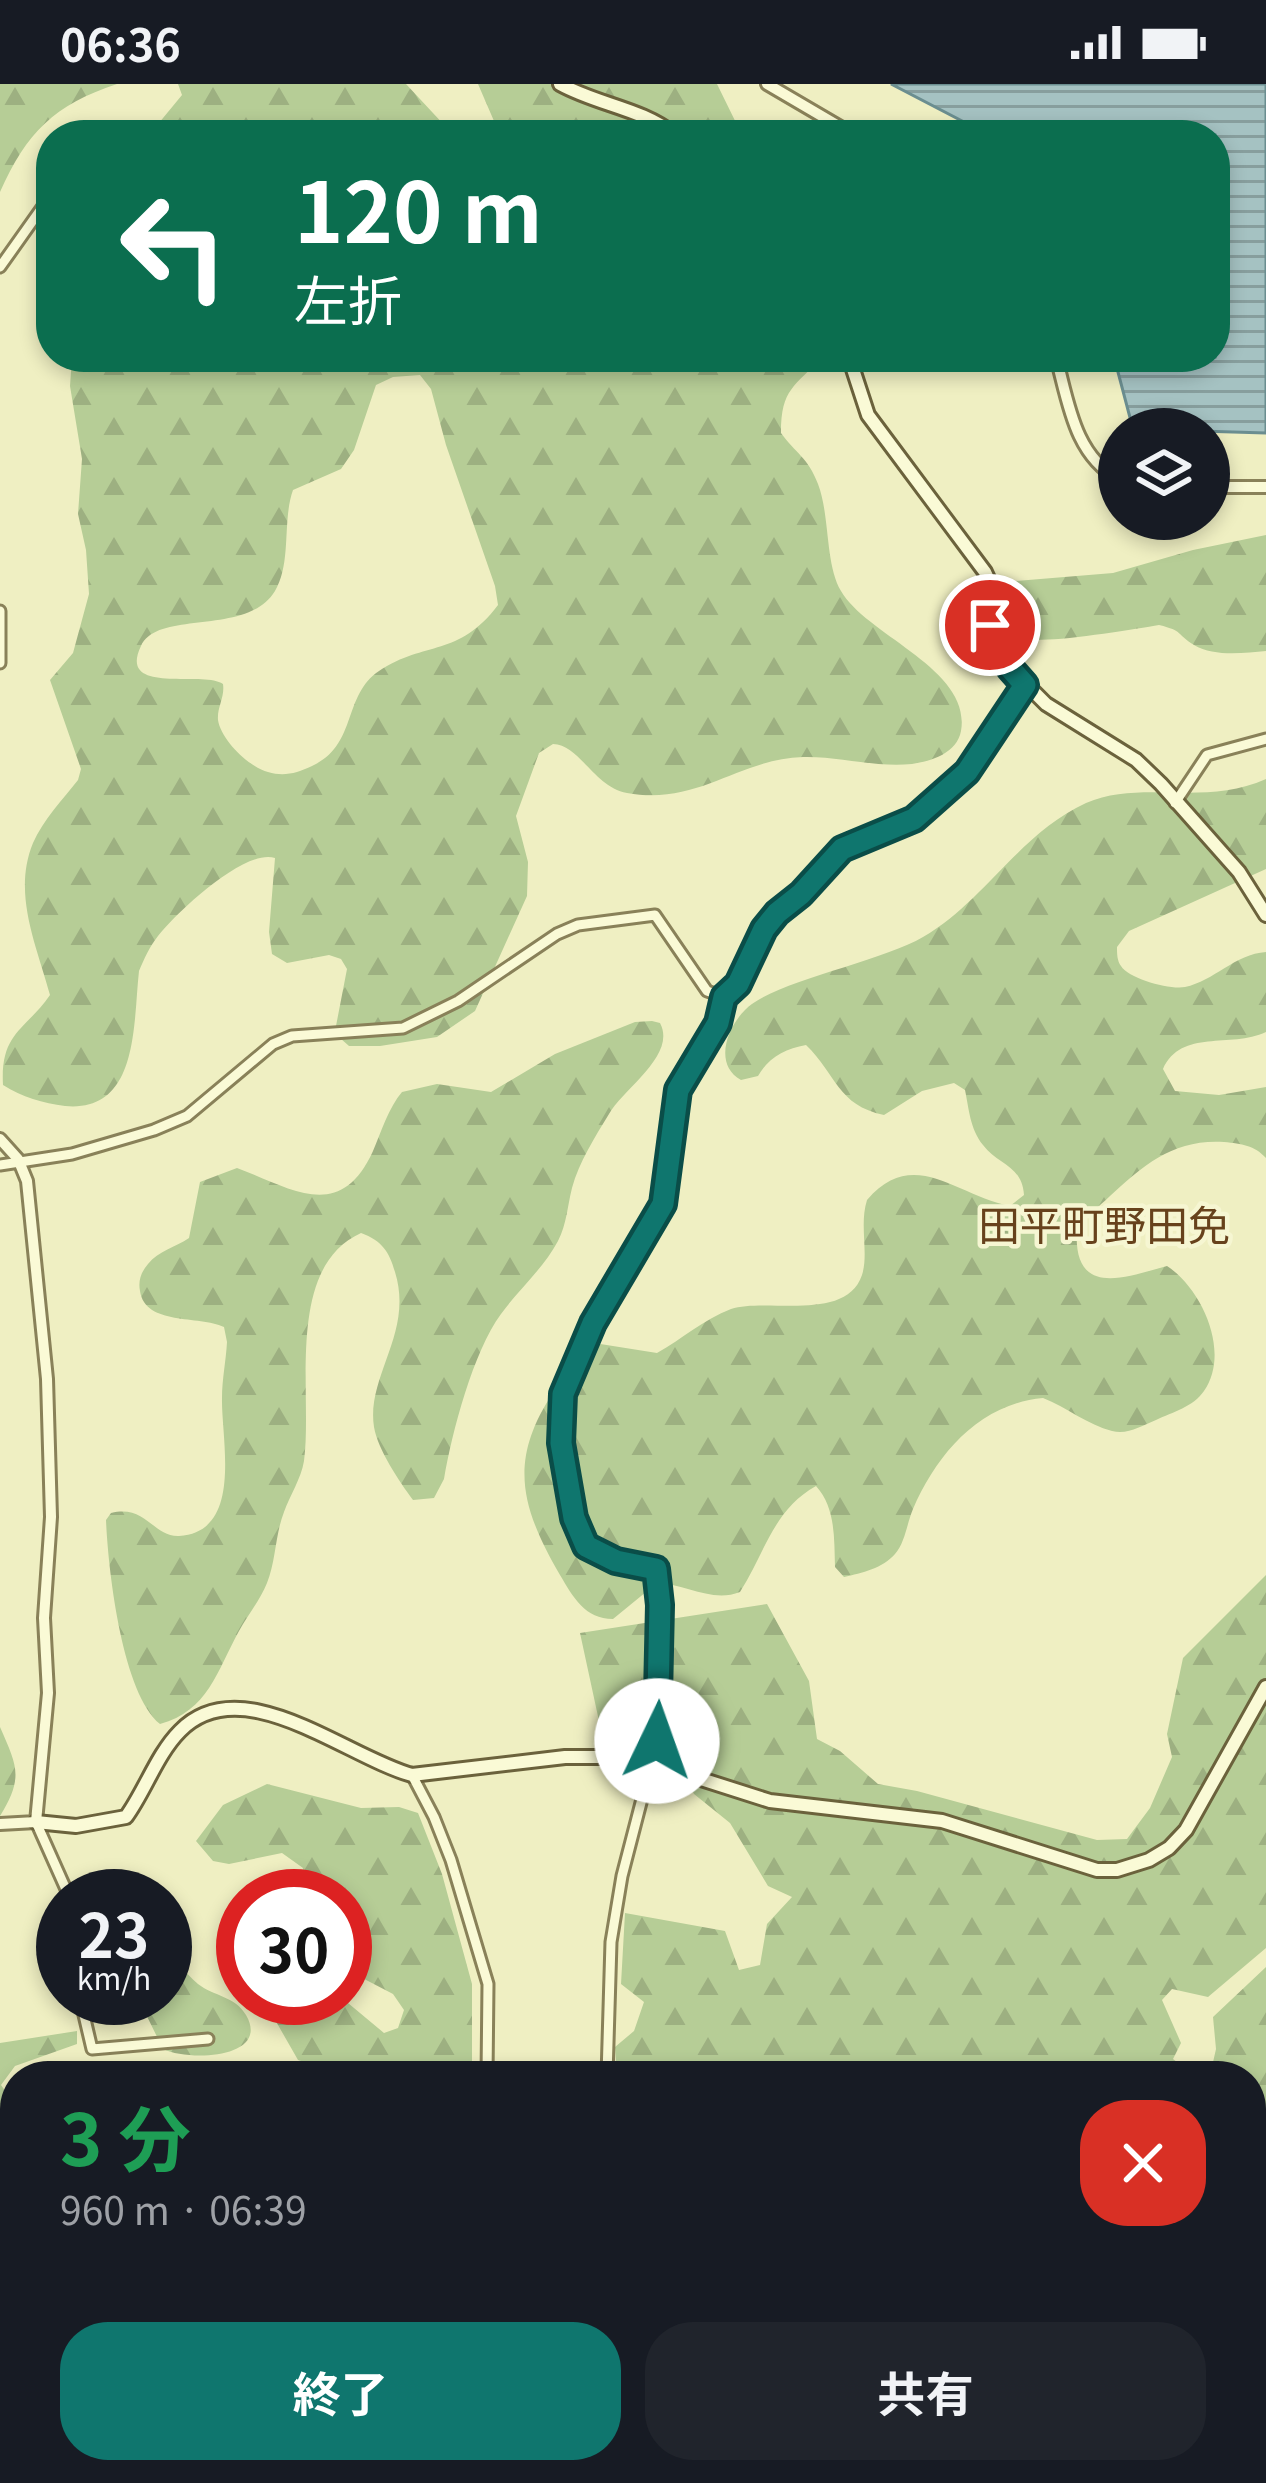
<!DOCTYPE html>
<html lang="ja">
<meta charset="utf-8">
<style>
:root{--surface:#171b24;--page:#20242c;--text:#f1f3f6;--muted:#9ea1a6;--accent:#0f766e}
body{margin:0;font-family:Georgia,"Noto Sans JP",serif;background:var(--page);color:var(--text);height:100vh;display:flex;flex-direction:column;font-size:45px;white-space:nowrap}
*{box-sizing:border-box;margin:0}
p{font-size:39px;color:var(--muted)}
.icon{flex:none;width:66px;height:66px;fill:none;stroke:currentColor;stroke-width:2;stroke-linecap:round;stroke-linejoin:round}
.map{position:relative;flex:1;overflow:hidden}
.panel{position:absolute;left:0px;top:1977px;width:1266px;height:423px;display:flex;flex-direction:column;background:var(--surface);border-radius:48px 48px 0 0;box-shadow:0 6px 18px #0003}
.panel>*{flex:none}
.hud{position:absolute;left:36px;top:36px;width:1194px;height:252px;border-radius:48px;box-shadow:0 6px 18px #0003;background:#0b6e4f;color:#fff;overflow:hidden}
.tools{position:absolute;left:1098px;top:324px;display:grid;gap:24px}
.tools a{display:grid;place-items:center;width:132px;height:132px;border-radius:50%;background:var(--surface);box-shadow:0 6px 18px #0003;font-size:60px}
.speed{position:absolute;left:36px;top:1785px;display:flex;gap:24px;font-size:60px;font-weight:700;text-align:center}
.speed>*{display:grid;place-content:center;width:156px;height:156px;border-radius:50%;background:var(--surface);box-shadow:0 6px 18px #0003;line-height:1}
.speed small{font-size:30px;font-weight:400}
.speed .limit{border:18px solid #d22;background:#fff;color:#111}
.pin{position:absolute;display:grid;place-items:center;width:102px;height:102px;color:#fff;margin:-51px;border:6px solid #fff;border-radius:50%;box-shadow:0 3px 12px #0007}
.me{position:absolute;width:132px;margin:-66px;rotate:3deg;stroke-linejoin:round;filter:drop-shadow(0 0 9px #0008)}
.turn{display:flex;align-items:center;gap:42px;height:252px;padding:0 60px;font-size:54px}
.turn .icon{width:156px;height:156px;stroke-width:2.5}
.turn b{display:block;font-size:84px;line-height:102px}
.round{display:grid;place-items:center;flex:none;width:126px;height:126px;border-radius:48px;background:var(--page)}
.headline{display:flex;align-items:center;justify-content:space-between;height:204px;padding:0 60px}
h1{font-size:72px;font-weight:700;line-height:90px;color:#1e9e55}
.button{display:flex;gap:24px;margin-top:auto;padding:24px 60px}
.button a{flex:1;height:138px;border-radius:48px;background:var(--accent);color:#fff;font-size:48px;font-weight:700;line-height:138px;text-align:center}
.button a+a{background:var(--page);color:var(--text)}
.status{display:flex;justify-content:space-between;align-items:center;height:84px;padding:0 60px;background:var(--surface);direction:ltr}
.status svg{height:33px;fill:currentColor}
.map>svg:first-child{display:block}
.forest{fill:url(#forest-firs);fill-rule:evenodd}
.water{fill:url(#water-rules);stroke:#6b8e90;stroke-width:3}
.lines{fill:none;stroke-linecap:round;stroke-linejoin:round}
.minor-casing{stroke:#898159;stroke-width:15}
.tertiary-casing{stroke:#898159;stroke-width:16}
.secondary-casing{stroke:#6b623c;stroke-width:18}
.minor{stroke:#fafad6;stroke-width:9}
.tertiary{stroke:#fafad6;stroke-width:10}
.secondary{stroke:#fafad6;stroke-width:12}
.route-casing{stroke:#0a4d48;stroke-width:30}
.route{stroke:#0f766e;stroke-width:21}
.labels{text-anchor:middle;stroke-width:9;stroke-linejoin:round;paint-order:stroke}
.quarter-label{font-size:42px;fill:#67421c;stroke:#f6f6d2}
</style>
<div class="status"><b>06:36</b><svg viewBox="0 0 49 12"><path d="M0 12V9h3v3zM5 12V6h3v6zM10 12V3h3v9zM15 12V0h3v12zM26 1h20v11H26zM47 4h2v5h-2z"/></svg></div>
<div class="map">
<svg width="1266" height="2399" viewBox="0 0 1266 2399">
<defs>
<pattern id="forest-firs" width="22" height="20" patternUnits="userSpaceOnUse" patternTransform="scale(3)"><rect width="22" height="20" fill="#b6cd96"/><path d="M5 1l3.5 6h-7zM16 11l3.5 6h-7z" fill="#9db081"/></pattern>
<pattern id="water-rules" width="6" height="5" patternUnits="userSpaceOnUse" patternTransform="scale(3)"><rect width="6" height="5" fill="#a5c2c2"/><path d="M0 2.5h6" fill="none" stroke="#879e9d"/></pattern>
</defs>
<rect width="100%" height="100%" fill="#efefc2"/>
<path class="forest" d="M0,0H117C54,21 27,48 0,108Z
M178,0H406L446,43L461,51H149L182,11Z
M478,0H717L742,51H492L497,44Z
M72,273H822C795,303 781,304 781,349C795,369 808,373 818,400C830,431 825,480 841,507C867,552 972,585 961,647C957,669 932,677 912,680C876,684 839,672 803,673C738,675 698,722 627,709C594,703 580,661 553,660L539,669L516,732L528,778L527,812L475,927L437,953L380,962H349L340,954L336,942L347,885L341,875L329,871L287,879L272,870L269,848L275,774C245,764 177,828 158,852C150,862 144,875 139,887C133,940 139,1029 65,1022C43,1019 22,1013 3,1001C0,948 26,946 50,911C37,862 12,810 33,759C43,736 63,715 78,696L81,685L50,596L73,569L89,510L86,466L78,430L82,375L70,302ZM420,291L431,305L446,361L495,502L498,521C458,574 426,556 379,587C342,612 358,661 312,682C297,689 284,693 268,688C249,683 221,656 218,636C217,623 225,613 223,600C202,586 117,612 141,562C158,525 247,553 275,507C292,478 282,437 293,406L341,385L354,366L376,301L393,293Z
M1266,451V567C1244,569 1214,573 1194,561C1176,550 1184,547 1159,541C1135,545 1052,559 1032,555C1013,551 997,533 990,517L1004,498L1113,489L1193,466Z
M1266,695V785L1129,847L1117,863C1117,869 1117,877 1121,882C1129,895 1170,906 1185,903C1214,897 1235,870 1266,868V948C1230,965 1182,944 1163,985L1175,1007L1219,1011L1266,1003V1074C1254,1061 1242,1060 1224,1058C1174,1055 1145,1080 1110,1112C1098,1124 1087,1130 1077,1144C1072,1214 1123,1194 1167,1182C1202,1205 1231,1268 1204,1307C1193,1323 1173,1328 1156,1336C1141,1342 1128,1351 1112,1347C1088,1341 1066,1323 1043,1314C979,1320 937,1370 913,1425C907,1439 905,1459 895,1470C883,1484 862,1489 844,1493L835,1483C834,1455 836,1424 816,1402C773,1426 765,1469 740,1508C712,1519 686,1500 657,1499L613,1535C585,1535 573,1513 560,1491C522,1425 507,1378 553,1309C565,1291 582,1277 594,1259L657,1269C682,1255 704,1235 731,1225C765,1213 846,1239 862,1191C869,1169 859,1141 867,1116C914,1061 958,1113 1010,1122L1024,1111C1022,1081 998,1081 983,1061C970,1045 969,1025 965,1006L954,999L922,1007L884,1031C837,1021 837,991 806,961C785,965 769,973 758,992L741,996C714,981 726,945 745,926C771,898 881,878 923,853C984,818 1020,749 1086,719C1141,695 1204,723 1266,695Z
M652,937L660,939C677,971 624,1004 609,1030C595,1053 579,1078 572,1104C567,1124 567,1139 558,1157C543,1185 519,1205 501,1230C473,1268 452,1348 444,1395L434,1414L413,1416C399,1397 378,1366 374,1343C366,1292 414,1249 395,1188C389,1167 382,1157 361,1149C284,1184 313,1310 304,1377C301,1395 290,1411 284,1428C275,1451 276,1477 267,1499C260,1516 248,1531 239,1547C217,1587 208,1627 160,1640C122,1609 108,1485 106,1436L111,1429C146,1420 153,1453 179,1452C244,1448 221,1355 222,1314C222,1295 226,1277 227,1258L224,1243C199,1231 145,1242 140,1207C138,1197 141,1188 148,1180C158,1167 176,1163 189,1154L200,1098L237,1084C291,1104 340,1140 373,1067C381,1048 389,1023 402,1008L437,1000L491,1008L555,970L635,938Z
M1266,1491V1864L1208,1913L1172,1905L1162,1916L1181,1959L1173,1975L1194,1991L1211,1987L1216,1965L1213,1933L1266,1883V2170L1251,2186V1992H617L615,1963L634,1947L644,1918L621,1900L625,1829L725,1847L739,1886L760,1881L767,1840L792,1813L768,1802L730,1739L694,1710L673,1669V1644L644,1639L602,1651L580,1549L767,1520L809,1597L817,1655L840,1667L878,1700L917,1707L1097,1756L1127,1755L1150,1724L1172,1673L1167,1650L1183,1574Z
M0,1643C17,1682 24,1693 0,1732Z
M267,1700L361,1724L399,1723L418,1729L442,1790L472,1900V1992H346L298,1976L274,1934L270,1914H342L384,1949L398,1944L404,1926L393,1910L345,1885V1812H312L300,1802L303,1784L282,1769L229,1780L213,1777L196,1757L223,1721Z
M165,1865C176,1876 186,1890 198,1900C213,1912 235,1912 246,1931C271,1974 190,1978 163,1965L138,1914H165Z
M77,1947V1960L15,1982L1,2001L15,2021V2314L9,2316L0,2313V1959Z
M0,2378L51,2398L102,2395L120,2385H205L204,2399H0Z"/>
<path class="water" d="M891,0H1266V349L1133,345L1114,273H1215V51H989Z
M1266,2226V2399H214L217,2385H1251V2237Z"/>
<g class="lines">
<defs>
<path id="minor" d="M0,183L46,118L51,116
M0,527V579
M1175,719L1207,671L1266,655
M0,1081L72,1070L154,1046L187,1032L273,960L292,952L403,944L458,917L557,850L578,841L655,831L707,907L724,913
M412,1691L434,1733L451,1776L488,1900L487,1992
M36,1738L69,1812
M80,1914L92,1965L208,1955
M607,1992L611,1858L622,1792L657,1657L660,1521L655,1485L616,1477L586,1462L574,1434L561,1359L563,1310L593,1239L663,1121L678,1006L718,939L724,913L738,900L764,845L777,829L801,810L842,765L914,735L967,688L977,667L1025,601"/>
<path id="tertiary" d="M767,0L854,51
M1056,273C1068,316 1074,372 1119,395
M1209,403H1266
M0,1055L18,1075L27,1097L47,1295L51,1433L44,1534L48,1609L36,1738L0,1740"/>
<path id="secondary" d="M560,0C598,21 641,24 675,51
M849,273L868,331L985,488L991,501L990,541L1009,583L1046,620L1136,676L1161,700L1239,788L1266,831
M36,1738L76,1742L126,1733C145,1707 157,1670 180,1647C242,1584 346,1673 412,1691L565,1673H632L770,1717L942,1737L1097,1786H1117L1149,1776L1169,1764L1186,1746L1266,1603"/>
</defs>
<use href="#minor" class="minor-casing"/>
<use href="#tertiary" class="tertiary-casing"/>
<use href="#secondary" class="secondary-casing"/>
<use href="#minor" class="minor"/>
<use href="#tertiary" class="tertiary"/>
<use href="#secondary" class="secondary"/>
</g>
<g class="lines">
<defs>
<path id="route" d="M657,1657L660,1521L656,1485L616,1477L586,1462L574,1434L561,1359L563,1310L593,1239L663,1120L678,1006L718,939L724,913L738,900L764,845L777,829L801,810L842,765L914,735L967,688L1025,601L1010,584L990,541"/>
</defs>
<use href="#route" class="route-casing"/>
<use href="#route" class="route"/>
</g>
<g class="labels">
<g class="quarter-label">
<text x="1104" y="1157">田平町野田免</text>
</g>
</g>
</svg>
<div class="tools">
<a><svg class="icon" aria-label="layers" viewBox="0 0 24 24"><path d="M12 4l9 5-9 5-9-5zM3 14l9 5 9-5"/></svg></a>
</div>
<div class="speed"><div>23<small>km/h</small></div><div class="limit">30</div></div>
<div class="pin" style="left:990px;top:541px;background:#d93025"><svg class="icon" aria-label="arrive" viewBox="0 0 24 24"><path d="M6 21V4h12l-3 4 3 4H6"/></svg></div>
<svg class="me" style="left:657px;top:1657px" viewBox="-20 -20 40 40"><circle r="19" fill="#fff"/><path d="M0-13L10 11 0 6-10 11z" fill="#0f766e"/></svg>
<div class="hud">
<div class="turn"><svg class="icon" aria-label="left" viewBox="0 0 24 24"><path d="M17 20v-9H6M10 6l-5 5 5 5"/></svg><div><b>120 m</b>左折</div></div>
</div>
<section class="panel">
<div class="headline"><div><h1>3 分</h1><p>960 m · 06:39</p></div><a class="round" style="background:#d93025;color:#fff"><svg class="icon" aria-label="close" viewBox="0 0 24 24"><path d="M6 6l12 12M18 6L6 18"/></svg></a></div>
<div class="button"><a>終了</a><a>共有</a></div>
</section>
</div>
